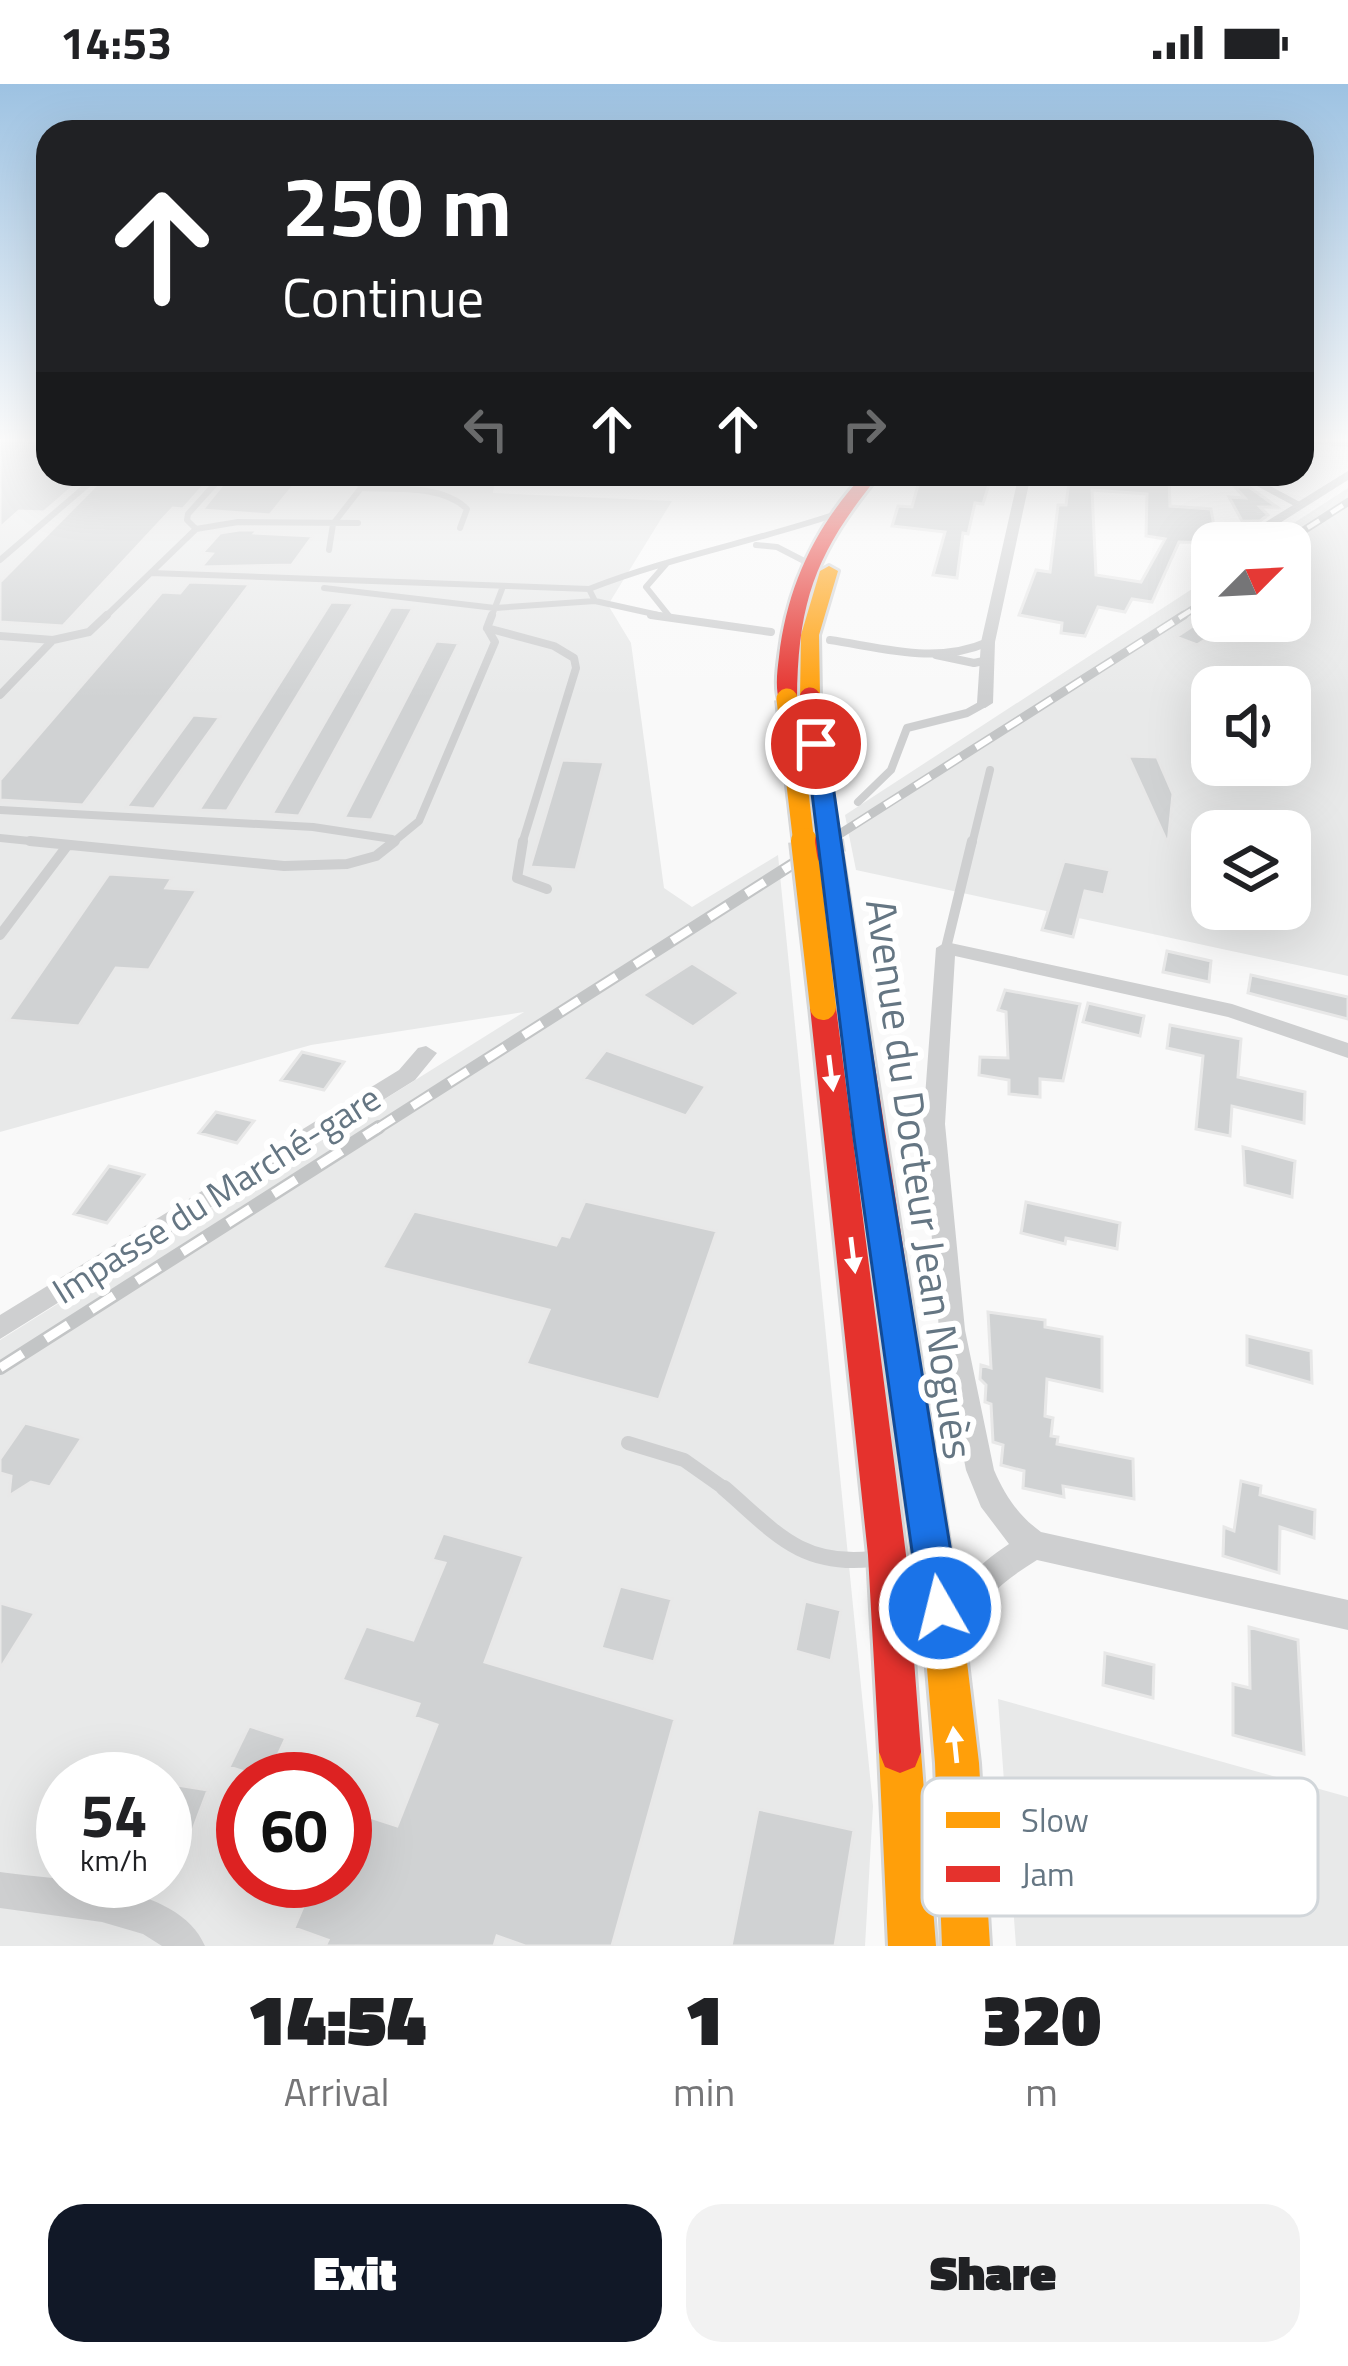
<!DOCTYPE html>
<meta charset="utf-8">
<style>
:root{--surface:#fff;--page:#f2f2f2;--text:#202124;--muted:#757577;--accent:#111827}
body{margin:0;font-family:"Titillium Web",sans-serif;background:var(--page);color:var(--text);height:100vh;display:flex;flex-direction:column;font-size:45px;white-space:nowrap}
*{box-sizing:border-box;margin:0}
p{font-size:39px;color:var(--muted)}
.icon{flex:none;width:66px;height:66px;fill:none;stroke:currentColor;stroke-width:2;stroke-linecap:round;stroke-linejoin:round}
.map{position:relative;height:1862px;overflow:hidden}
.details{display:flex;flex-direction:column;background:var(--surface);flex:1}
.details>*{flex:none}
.top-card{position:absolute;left:36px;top:36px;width:1278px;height:366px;border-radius:36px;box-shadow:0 12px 48px #0002;background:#202124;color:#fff;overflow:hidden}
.needle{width:78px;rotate:66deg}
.buttons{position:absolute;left:1191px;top:438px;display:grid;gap:24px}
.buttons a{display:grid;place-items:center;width:120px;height:120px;border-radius:24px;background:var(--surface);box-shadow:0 12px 48px #0002;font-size:60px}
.speed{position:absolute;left:36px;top:1668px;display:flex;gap:24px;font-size:60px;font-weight:700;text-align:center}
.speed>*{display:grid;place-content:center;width:156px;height:156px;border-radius:50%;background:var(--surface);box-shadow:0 12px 48px #0002;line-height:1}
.speed small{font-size:30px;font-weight:400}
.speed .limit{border:18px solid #d22;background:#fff;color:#111}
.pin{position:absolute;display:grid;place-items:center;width:102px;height:102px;color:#fff;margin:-51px;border:6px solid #fff;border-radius:50%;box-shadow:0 3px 12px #0007}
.me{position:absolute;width:132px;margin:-66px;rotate:352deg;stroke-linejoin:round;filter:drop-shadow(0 0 9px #0008)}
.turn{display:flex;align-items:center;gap:42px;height:252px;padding:0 48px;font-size:54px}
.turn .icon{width:156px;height:156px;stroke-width:2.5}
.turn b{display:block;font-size:84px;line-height:102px}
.lanes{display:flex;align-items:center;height:114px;padding:0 48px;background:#0003;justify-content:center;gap:60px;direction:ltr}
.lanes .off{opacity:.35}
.eta{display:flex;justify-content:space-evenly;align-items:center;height:204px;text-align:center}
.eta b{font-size:72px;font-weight:800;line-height:84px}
.cta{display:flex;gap:24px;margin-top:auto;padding:24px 48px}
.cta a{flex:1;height:138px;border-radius:36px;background:var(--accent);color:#fff;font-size:48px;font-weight:800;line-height:138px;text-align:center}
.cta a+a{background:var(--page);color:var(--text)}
.status{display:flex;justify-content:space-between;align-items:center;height:84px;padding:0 60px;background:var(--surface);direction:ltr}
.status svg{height:33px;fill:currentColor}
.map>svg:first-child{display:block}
.built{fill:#e8e9e9;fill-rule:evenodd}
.building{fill:#d0d2d3;stroke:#e8e8e8;stroke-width:3;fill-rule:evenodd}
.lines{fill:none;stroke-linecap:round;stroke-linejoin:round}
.slow-casing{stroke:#d5d6d7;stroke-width:6}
.jam-casing{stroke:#d5d6d7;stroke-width:6}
.lane-far4{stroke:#cecfd0;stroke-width:6}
.lane-far3{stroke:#cecfd0;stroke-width:8}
.lane-far2{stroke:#cecfd0;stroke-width:10}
.lane-far1{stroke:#cecfd0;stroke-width:14}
.lane{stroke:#cecfd0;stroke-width:16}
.street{fill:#cecfd0;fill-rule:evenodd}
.slow{fill:#ff9f0a;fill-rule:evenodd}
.jam{fill:#e5322d;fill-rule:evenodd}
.rail-far3-casing{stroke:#c3c5c6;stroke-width:8}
.rail-far2-casing{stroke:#c3c5c6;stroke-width:9}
.rail-far1-casing{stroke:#c3c5c6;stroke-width:12}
.rail-casing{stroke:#c3c5c6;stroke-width:14}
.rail-far3{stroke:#fff;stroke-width:4.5;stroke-dasharray:14;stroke-linecap:butt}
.rail-far2{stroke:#fff;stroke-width:6;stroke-dasharray:18;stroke-linecap:butt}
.rail-far1{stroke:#fff;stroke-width:8;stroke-dasharray:22;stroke-linecap:butt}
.rail{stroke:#fff;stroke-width:9;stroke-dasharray:27;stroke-linecap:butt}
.slow-bridge-far1-casing{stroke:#d5d6d7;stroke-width:26;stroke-linecap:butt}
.slow-bridge-casing{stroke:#d5d6d7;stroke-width:32;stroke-linecap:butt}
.jam-bridge-far1-casing{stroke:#d5d6d7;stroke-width:26;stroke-linecap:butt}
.jam-bridge-casing{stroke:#d5d6d7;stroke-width:32;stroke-linecap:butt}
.slow-bridge-far1{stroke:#ff9f0a;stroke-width:21}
.slow-bridge{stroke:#ff9f0a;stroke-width:26}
.jam-bridge-far1{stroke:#e5322d;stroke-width:21}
.jam-bridge{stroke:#e5322d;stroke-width:26}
.oneway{fill:#fff}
.route{fill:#1a73e8;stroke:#114b97;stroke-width:3}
.labels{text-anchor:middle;stroke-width:12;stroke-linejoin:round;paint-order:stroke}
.street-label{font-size:36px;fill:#657683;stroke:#fff}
.near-street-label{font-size:42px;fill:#657683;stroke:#fff}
.key{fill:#fff;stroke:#d1d6da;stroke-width:3}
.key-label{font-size:33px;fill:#657683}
</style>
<div class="status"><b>14:53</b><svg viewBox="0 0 49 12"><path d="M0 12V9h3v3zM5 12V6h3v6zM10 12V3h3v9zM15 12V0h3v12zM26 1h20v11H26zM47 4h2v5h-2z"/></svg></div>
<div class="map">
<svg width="1348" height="1862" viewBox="0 0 1348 1862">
<rect width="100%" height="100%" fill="#f9f9f9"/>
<path class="built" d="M0,354H48V390H496L493,409L672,417L608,521L631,559L664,804L692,823L778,771L873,1722L865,1862H0V1256L524,928L311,961L0,1048ZM63,1695H165V1797H63ZM243,1695H345V1797H243Z
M1348,404V892L856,786L845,731L1212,492V537H1290V459H1263ZM1212,603H1290V681H1212ZM1212,747H1290V825H1212Z
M998,1615L1348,1713V1862H1016Z"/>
<path class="building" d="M0,354L48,356V390H88L44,428L19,427L0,444Z
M107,390H214L183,425L173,424L63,542L0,538V498Z
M231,390H303L270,431L202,426Z
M921,390H992L983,420L975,419L968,450L963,449L957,494L933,491L945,448L892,442L898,422L912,423Z
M1070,390H1155V395L1169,396L1170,422L1211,425L1217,459L1179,458L1152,518L1132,515L1125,528L1098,523L1085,552L1061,549L1062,539L1019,531L1036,486L1050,488L1058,421H1066ZM1092,406L1147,410L1146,452L1165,455L1141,498L1096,491Z
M1235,403H1249L1277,423H1260L1268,431L1260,437H1242L1229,413L1245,414Z
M239,446H258L255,449L313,452L292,481L201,483L212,470L202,469L220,449Z
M189,498L250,500L83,721L0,716V696L162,508L180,509Z
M331,518L354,519L227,727L199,726Z
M391,523L413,524L299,732L272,730Z
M1212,529V537H1235L1197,561L1176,553Z
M436,557L459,559L372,736L344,734Z
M193,631L220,633L154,725L126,723Z
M1128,672L1157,673L1173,710L1168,760Z
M562,676L604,678L576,786L530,783Z
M1064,777L1110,786L1104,811L1085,807L1073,853L1042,846Z
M109,790L172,794L166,804L197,806L149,886L116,884L79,942L8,936Z
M1167,867L1211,877L1209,898L1163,888Z
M692,879L740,909L693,943L642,911Z
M1251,891L1348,913V935L1248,909Z
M1005,906L1080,920L1063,997L1040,995V1013L1009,1010V996L979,991L980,973L1008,974L1006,928L998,926Z
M1088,919L1144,932L1140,952L1083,938Z
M1170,941L1241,955L1238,993L1305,1008L1304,1039L1232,1022L1230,1052L1196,1045L1203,972L1167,964Z
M606,966L706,1002L686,1032L583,995Z
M302,968L344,978L324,1006L281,996Z
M216,1028L254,1037L237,1059L199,1049Z
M1243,1063L1295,1077L1292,1113L1245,1101Z
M109,1082L144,1091L107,1139L74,1130Z
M585,1117L717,1147L659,1316L526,1280L549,1226L382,1184L414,1127L556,1161L561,1151L569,1153Z
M1026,1118L1120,1139L1117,1165L1066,1154L1065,1160L1021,1149Z
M988,1228L1045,1236V1243L1102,1253V1307L1047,1295L1045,1332L1053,1334L1051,1352L1058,1353L1057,1360L1133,1375L1134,1415L1063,1402L1064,1413L1023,1404L1024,1387L1001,1381L1003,1361L993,1358L991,1320L985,1318L986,1301L980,1295L981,1281L991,1284Z
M1247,1252L1311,1267L1312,1299L1247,1281Z
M25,1339L82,1354L50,1403L31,1398L9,1412L11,1392L0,1389V1375Z
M1241,1397L1261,1402L1260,1411L1315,1426L1314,1454L1280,1443L1279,1489L1223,1472L1224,1443L1234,1447Z
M443,1449L524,1472L485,1578L675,1635L612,1862H525L497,1852L494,1862H325L328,1856L294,1844L314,1797H345V1725L397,1742L437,1641L414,1633L419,1620L342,1596L366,1542L413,1556L445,1479L432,1476Z
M620,1502L672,1515L654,1578L601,1564Z
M805,1517L841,1526L831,1577L795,1567Z
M0,1519L35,1529L0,1585Z
M1249,1543L1298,1556L1304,1670L1233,1651V1600L1250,1604Z
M1105,1569L1154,1581L1153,1614L1103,1601Z
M249,1642L286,1654L267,1695L229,1683Z
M165,1699L208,1706L183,1772L165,1769Z
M758,1725L854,1746L835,1862H731Z"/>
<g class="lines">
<defs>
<path id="slow" d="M829,482L838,487L819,551L820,614L810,620L800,614L801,551L820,487Z
M901,1245L913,1249L918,1259L965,1561L979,1679L990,1862H942L935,1679L925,1561L884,1259L889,1249Z
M900,1647L915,1653L921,1668L936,1862H888L879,1668L885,1653Z"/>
<path id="jam" d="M864,390H880C817,467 798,514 797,615L787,621L780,619C775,606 777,588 779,573C787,502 815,443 864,390Z
M830,763L842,770L918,1259L913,1269L901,1273L889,1269L884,1259L818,770Z
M823,914L836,923L906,1471L921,1668L915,1683L900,1689L885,1683L879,1668L868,1471L810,923Z"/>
</defs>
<use href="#slow" class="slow-casing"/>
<use href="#jam" class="jam-casing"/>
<path class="lane-far4" d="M1241,390L1299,421
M361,404C394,406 442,400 467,425L460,444
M196,445L187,436L188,430L224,390
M756,461L777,463L808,479
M329,466L333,440L361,404L357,390
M0,476L100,390
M667,479L646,503L670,533
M151,489L589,505L595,517L672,534
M324,504L495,524L595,517
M589,505C668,474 752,458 833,431
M104,534L196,445L238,438L358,439
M491,534L502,505"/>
<path class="lane-far3" d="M651,531L771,548
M487,544L554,562L574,574L576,584L522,760
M0,552L53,556
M830,556C883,564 937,581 988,558
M936,571L974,579L988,576
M0,611L53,556L89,548L107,531
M858,718L891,686L907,644L967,629L985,619
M0,726L313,743L392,755
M0,754L60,760
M391,760L419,737L495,558L487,544L492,531
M972,760L990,686"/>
<path class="lane-far2" d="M30,757L284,782L347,780L376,772L395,757
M523,757L517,794L547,805
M0,851L67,762
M946,864L972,757"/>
<path class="lane-far1" d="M628,1359L684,1376L728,1407"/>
<path class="lane" d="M724,1404C774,1447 800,1483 872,1475"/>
<path class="street" d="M1302,354L1348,357V363L1302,359Z
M1348,387V396L1275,442L1264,439Z
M1019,390H1031L995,558L993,619L985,624L977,619L981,558Z
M946,858L1232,920L1348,959V974L1228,933L955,872L945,1040L965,1246L994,1386C1005,1412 1019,1432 1041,1448L1348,1516V1546L1037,1476C1020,1487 1002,1498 989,1514C977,1529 971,1553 953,1561L942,1556L937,1545C953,1507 975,1482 1009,1460L981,1423L966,1386L939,1246L923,1040L936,864Z
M426,962L437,969L415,996L0,1255V1231L399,986L418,964Z
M0,1788C58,1796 179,1799 205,1862H162L143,1850L102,1838L0,1824Z"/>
<use href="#slow" class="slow"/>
<use href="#jam" class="jam"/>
<defs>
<path id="rail-far3" d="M1284,459L1348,418
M1179,534L1212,513"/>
<path id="rail-far2" d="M824,760L1184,531"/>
<path id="rail-far1" d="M375,1046L829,757"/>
<path id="rail" d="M0,1284L379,1043"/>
</defs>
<use href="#rail-far3" class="rail-far3-casing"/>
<use href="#rail-far2" class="rail-far2-casing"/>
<use href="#rail-far1" class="rail-far1-casing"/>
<use href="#rail" class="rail-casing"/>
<use href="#rail-far3" class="rail-far3"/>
<use href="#rail-far2" class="rail-far2"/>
<use href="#rail-far1" class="rail-far1"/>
<use href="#rail" class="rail"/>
<defs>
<path id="slow-bridge-far1" d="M787,615L804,760"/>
<path id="slow-bridge" d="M804,757L823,923"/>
<path id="jam-bridge-far1" d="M810,614L829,760"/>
<path id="jam-bridge" d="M828,757L830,770"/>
</defs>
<use href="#slow-bridge-far1" class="slow-bridge-far1-casing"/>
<use href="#slow-bridge" class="slow-bridge-casing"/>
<use href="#jam-bridge-far1" class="jam-bridge-far1-casing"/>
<use href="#jam-bridge" class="jam-bridge-casing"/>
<use href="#slow-bridge-far1" class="slow-bridge-far1"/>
<use href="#slow-bridge" class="slow-bridge"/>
<use href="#jam-bridge-far1" class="jam-bridge-far1"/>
<use href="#jam-bridge" class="jam-bridge"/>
</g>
<defs><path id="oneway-solid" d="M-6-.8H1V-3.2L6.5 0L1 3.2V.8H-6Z" transform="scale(3)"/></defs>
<g class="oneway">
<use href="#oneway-solid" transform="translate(831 989) rotate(83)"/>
<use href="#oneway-solid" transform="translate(853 1171) rotate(83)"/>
<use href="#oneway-solid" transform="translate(955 1661) rotate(-96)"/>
</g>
<linearGradient id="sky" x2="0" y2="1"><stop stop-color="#9dc2e2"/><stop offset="0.58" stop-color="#fcfcfc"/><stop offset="1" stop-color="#fcfcfc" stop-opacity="0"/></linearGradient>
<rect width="1348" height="614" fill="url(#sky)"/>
<path class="route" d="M816,654L827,660L884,1054L960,1524L954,1538L940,1544L926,1538L920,1524L854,1054L806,660Z"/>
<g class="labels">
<g class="street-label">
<text transform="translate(216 1110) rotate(-32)" y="13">Impasse du Marché-gare</text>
</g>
<g class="near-street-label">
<text transform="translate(920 1095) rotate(82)" y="15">Avenue du Docteur Jean Noguès</text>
</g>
</g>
<rect x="922" y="1694" width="396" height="138" rx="18" class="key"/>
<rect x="946" y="1728" width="54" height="16" fill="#ff9f0a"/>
<rect x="946" y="1782" width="54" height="16" fill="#e5322d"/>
<g class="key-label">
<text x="1021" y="1748">Slow</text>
<text x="1021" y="1802">Jam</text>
</g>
</svg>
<div class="buttons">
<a><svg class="needle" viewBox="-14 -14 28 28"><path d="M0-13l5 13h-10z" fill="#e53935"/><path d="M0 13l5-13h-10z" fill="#757577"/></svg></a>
<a><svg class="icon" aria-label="sound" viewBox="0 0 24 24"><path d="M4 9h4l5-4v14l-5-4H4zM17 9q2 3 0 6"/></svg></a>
<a><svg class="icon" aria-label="layers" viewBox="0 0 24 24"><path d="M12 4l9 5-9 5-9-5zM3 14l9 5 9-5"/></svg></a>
</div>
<div class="speed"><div>54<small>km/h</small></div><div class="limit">60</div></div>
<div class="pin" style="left:816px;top:660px;background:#d93025"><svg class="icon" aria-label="arrive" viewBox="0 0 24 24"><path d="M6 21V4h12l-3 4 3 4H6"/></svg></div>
<svg class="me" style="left:940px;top:1524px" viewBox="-20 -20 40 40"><circle r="17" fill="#1a73e8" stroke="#fff" stroke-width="3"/><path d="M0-11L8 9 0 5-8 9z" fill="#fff"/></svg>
<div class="top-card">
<div class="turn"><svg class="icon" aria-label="ahead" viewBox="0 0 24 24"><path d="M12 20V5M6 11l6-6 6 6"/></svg><div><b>250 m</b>Continue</div></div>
<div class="lanes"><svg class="icon off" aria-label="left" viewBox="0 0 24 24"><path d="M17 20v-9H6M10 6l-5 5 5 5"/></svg><svg class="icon" aria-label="ahead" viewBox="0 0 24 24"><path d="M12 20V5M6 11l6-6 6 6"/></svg><svg class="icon" aria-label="ahead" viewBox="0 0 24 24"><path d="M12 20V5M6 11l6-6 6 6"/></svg><svg class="icon off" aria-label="right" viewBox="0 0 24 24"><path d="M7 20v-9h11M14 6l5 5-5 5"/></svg></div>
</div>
</div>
<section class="details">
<div class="eta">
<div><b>14:54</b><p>Arrival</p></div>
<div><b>1</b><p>min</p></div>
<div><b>320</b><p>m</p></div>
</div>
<div class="cta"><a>Exit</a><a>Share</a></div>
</section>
